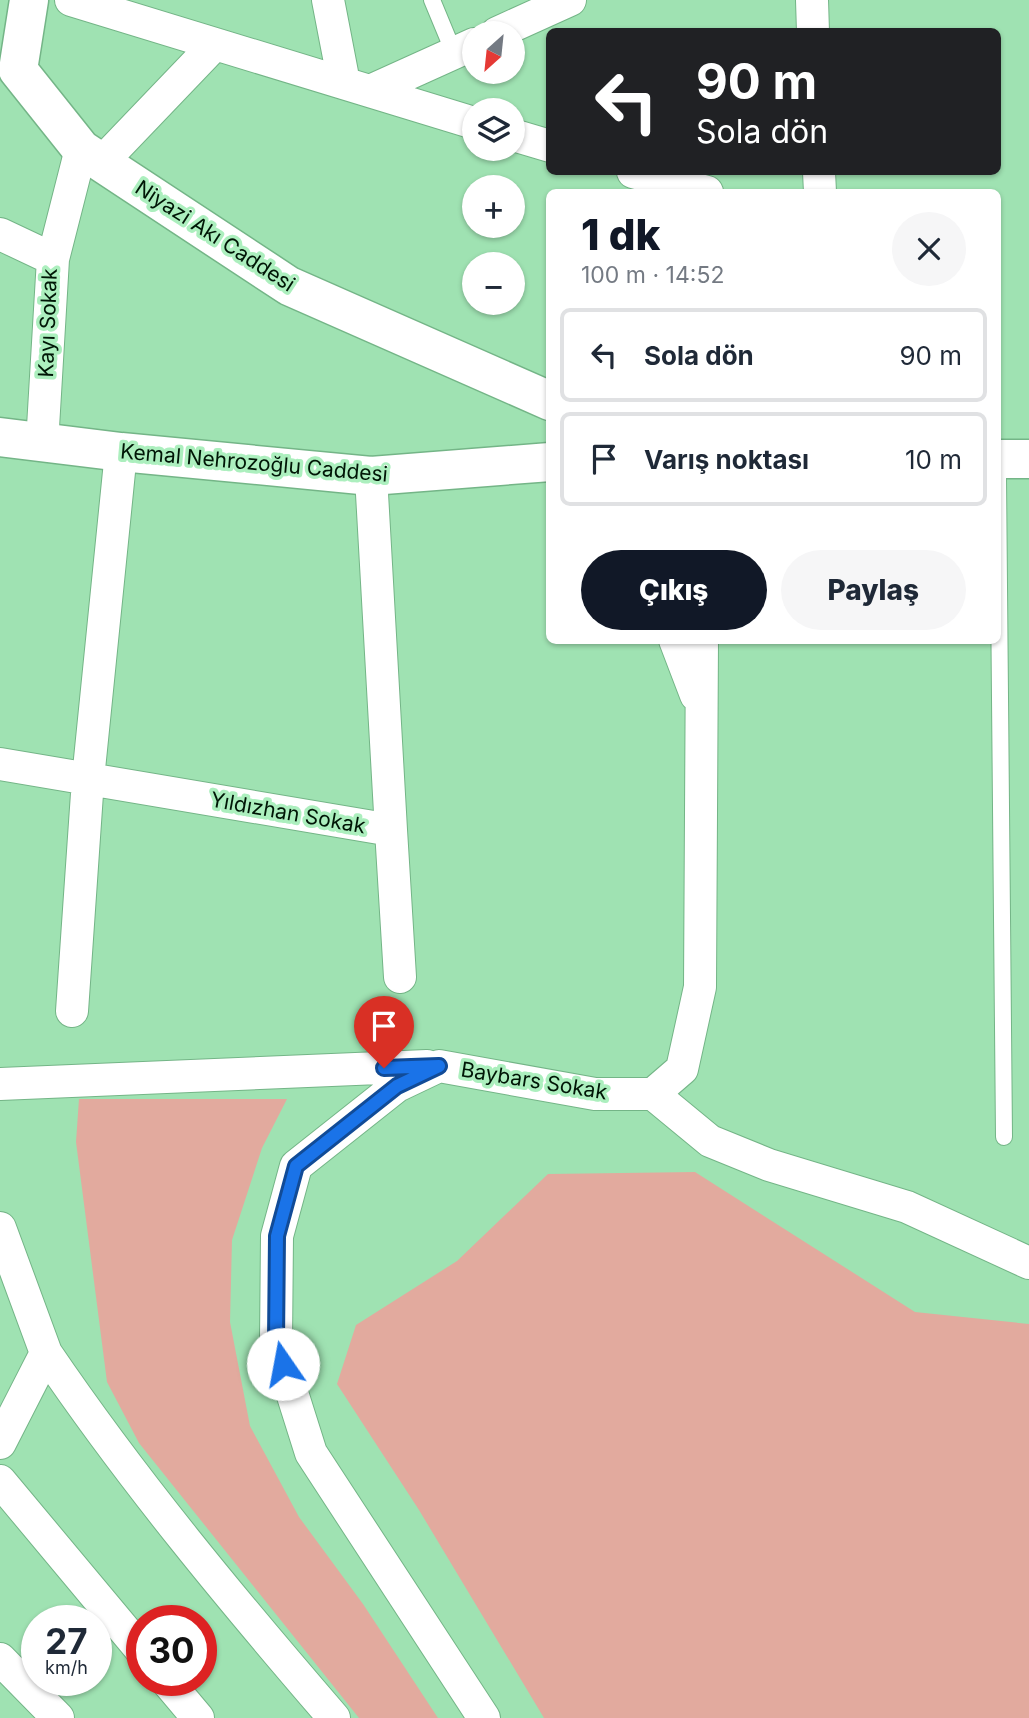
<!DOCTYPE html>
<html lang="tr">
<meta charset="utf-8">
<style>
:root{--surface:#fff;--page:#f6f6f7;--text:#1f2937;--muted:#747a83;--line:#e0e1e3;--accent:#111827}
body{margin:0;font-family:Inter,sans-serif;background:var(--page);color:var(--text);height:100vh;display:flex;flex-direction:column;font-size:26px;white-space:nowrap}
*{box-sizing:border-box;margin:0}
p{font-size:23px;color:var(--muted)}
.icon{flex:none;width:38px;height:38px;fill:none;stroke:currentColor;stroke-width:2;stroke-linecap:round;stroke-linejoin:round}
.map{position:relative;flex:1;overflow:hidden}
.details{position:absolute;left:546px;top:189px;width:455px;height:455px;display:flex;flex-direction:column;background:var(--surface);border-radius:10px;box-shadow:0 2px 5px #0004}
.details>*{flex:none}
.hud{position:absolute;left:546px;top:28px;width:455px;height:147px;border-radius:10px;box-shadow:0 2px 5px #0004;background:#202124;color:#fff;overflow:hidden}
.needle{width:46px;rotate:207deg}
.fabs{position:absolute;left:462px;top:21px;display:grid;gap:14px}
.fabs a{display:grid;place-items:center;width:63px;height:63px;border-radius:50%;background:var(--surface);box-shadow:0 2px 5px #0004;font-size:35px}
.speed{position:absolute;left:21px;top:1605px;display:flex;gap:14px;font-size:35px;font-weight:700;text-align:center}
.speed>*{display:grid;place-content:center;width:91px;height:91px;border-radius:50%;background:var(--surface);box-shadow:0 2px 5px #0004;line-height:1}
.speed small{font-size:18px;font-weight:400}
.speed .limit{border:10px solid #d22;background:#fff;color:#111}
.pin{position:absolute;display:grid;place-items:center;width:60px;height:60px;color:#fff;margin:-72px -30px;border-radius:50% 50% 50% 0;rotate:-45deg;box-shadow:0 0 7px #0007}
.pin .icon{rotate:45deg}
.me{position:absolute;width:77px;margin:-38px;rotate:348deg;stroke-linejoin:round;filter:drop-shadow(0 0 5px #0008)}
.turn{display:flex;align-items:center;gap:24px;height:147px;padding:0 35px;font-size:32px}
.turn .icon{width:91px;height:91px;stroke-width:2.5}
.turn b{display:block;font-size:49px;line-height:60px}
.round{display:grid;place-items:center;flex:none;width:74px;height:74px;border-radius:37px;background:var(--page)}
.summary{display:flex;align-items:center;justify-content:space-between;height:119px;padding:0 35px}
h1{font-size:42px;font-weight:800;line-height:52px;color:var(--accent)}
.action{display:flex;gap:14px;margin-top:auto;padding:14px 35px}
.action a{flex:1;height:80px;border-radius:42px;background:var(--accent);color:#fff;font-size:28px;font-weight:800;line-height:80px;text-align:center}
.action a+a{background:var(--page);color:var(--text)}
ul{padding:0;list-style:none}
li{display:flex;align-items:center;gap:21px;height:94px;margin:0 14px 10px;padding:0 21px;border:4px solid var(--line);border-radius:10px}
li div{flex:1}
li b{display:block;font-size:26px}
li em{font-style:normal}
.map>svg:first-child{display:block}
.green{fill:#e2aa9e}
.lines{fill:none;stroke-linecap:round;stroke-linejoin:round}
.lane-casing{stroke:#74b587;stroke-width:18}
.street-casing{stroke:#74b587;stroke-width:34}
.secondary-casing{stroke:#74b587;stroke-width:41}
.lane{stroke:#fff;stroke-width:16}
.street{stroke:#fff;stroke-width:32}
.secondary{stroke:#fff;stroke-width:38}
.route-casing{stroke:#114b97;stroke-width:18}
.route{stroke:#1a73e8;stroke-width:12}
.labels{text-anchor:middle;stroke-width:7;stroke-linejoin:round;paint-order:stroke}
.street-label{font-size:21px;fill:#001606;stroke:#acefbe}
</style>
<div class="map">
<svg width="1029" height="1718" viewBox="0 0 1029 1718">
<rect width="100%" height="100%" fill="#9fe2b2"/>
<path class="green" d="M79,1099H287L262,1148L232,1240L230,1322L250,1426L299,1517L363,1604L438,1718H359L139,1443L107,1382L76,1142Z
M695,1172L915,1312L1029,1324V1718H544L419,1510L337,1384L356,1325L457,1261L548,1174Z"/>
<g class="lines">
<defs>
<path id="lane" d="M432,0L454,53
M998,477L1004,1137"/>
<path id="street" d="M71,0L474,123
M328,0L344,83
M812,0L813,32
M497,33L570,0
M370,91L474,44
M513,135L550,146
M102,162L215,44
M633,172L707,192
M819,172L820,192
M0,234L53,259L42,444
M53,259L81,149
M675,640L696,695
M0,764L391,830L371,476
M391,830L400,977
M72,1011L88,779L121,452
M0,1084L427,1066
M653,1094L710,1141L769,1165L907,1207L1029,1263
M0,1228L46,1353L0,1443
M46,1353C133,1481 233,1601 334,1718
M0,1481L142,1651
M0,1659L58,1718
M166,1680L198,1718
M484,1718L311,1453L276,1342L277,1236L296,1166L397,1086L439,1066L595,1094H653L682,1069L700,987L702,640"/>
<path id="secondary" d="M29,0L18,70L81,149L289,286L550,401
M0,437L121,452L371,476L550,462
M998,459H1029"/>
</defs>
<use href="#lane" class="lane-casing"/>
<use href="#street" class="street-casing"/>
<use href="#secondary" class="secondary-casing"/>
<use href="#lane" class="lane"/>
<use href="#street" class="street"/>
<use href="#secondary" class="secondary"/>
</g>
<g class="lines">
<defs>
<path id="route" d="M283,1364L276,1342L277,1236L296,1166L397,1086L439,1066L384,1068"/>
</defs>
<use href="#route" class="route-casing"/>
<use href="#route" class="route"/>
</g>
<g class="labels">
<g class="street-label">
<text transform="translate(215 236) rotate(33)" y="7">Niyazi Akı Caddesi</text>
<text transform="translate(48 323) rotate(-88)" y="7">Kayı Sokak</text>
<text transform="translate(254 463) rotate(5)" y="7">Kemal Nehrozoğlu Caddesi</text>
<text transform="translate(288 813) rotate(10)" y="7">Yıldızhan Sokak</text>
<text transform="translate(534 1081) rotate(9)" y="7">Baybars Sokak</text>
</g>
</g>
</svg>
<div class="fabs">
<a><svg class="needle" viewBox="-14 -14 28 28"><path d="M0-13l5 13h-10z" fill="#e53935"/><path d="M0 13l5-13h-10z" fill="#747a83"/></svg></a>
<a><svg class="icon" aria-label="layers" viewBox="0 0 24 24"><path d="M12 4l9 5-9 5-9-5zM3 14l9 5 9-5"/></svg></a>
<a>+</a>
<a>−</a>
</div>
<div class="speed"><div>27<small>km/h</small></div><div class="limit">30</div></div>
<div class="pin" style="left:384px;top:1068px;background:#d93025"><svg class="icon" aria-label="arrive" viewBox="0 0 24 24"><path d="M6 21V4h12l-3 4 3 4H6"/></svg></div>
<svg class="me" style="left:283px;top:1364px" viewBox="-20 -20 40 40"><circle r="19" fill="#fff"/><path d="M0-13L10 11 0 6-10 11z" fill="#1a73e8"/></svg>
<div class="hud">
<div class="turn"><svg class="icon" aria-label="left" viewBox="0 0 24 24"><path d="M17 20v-9H6M10 6l-5 5 5 5"/></svg><div><b>90 m</b>Sola dön</div></div>
</div>
<section class="details">
<div class="summary"><div><h1>1 dk</h1><p>100 m · 14:52</p></div><a class="round"><svg class="icon" aria-label="close" viewBox="0 0 24 24"><path d="M6 6l12 12M18 6L6 18"/></svg></a></div>
<ul>
<li><svg class="icon" aria-label="left" viewBox="0 0 24 24"><path d="M17 20v-9H6M10 6l-5 5 5 5"/></svg><div><b>Sola dön</b></div><em>90 m</em></li>
<li><svg class="icon" aria-label="arrive" viewBox="0 0 24 24"><path d="M6 21V4h12l-3 4 3 4H6"/></svg><div><b>Varış noktası</b></div><em>10 m</em></li>
</ul>
<div class="action"><a>Çıkış</a><a>Paylaş</a></div>
</section>
</div>
